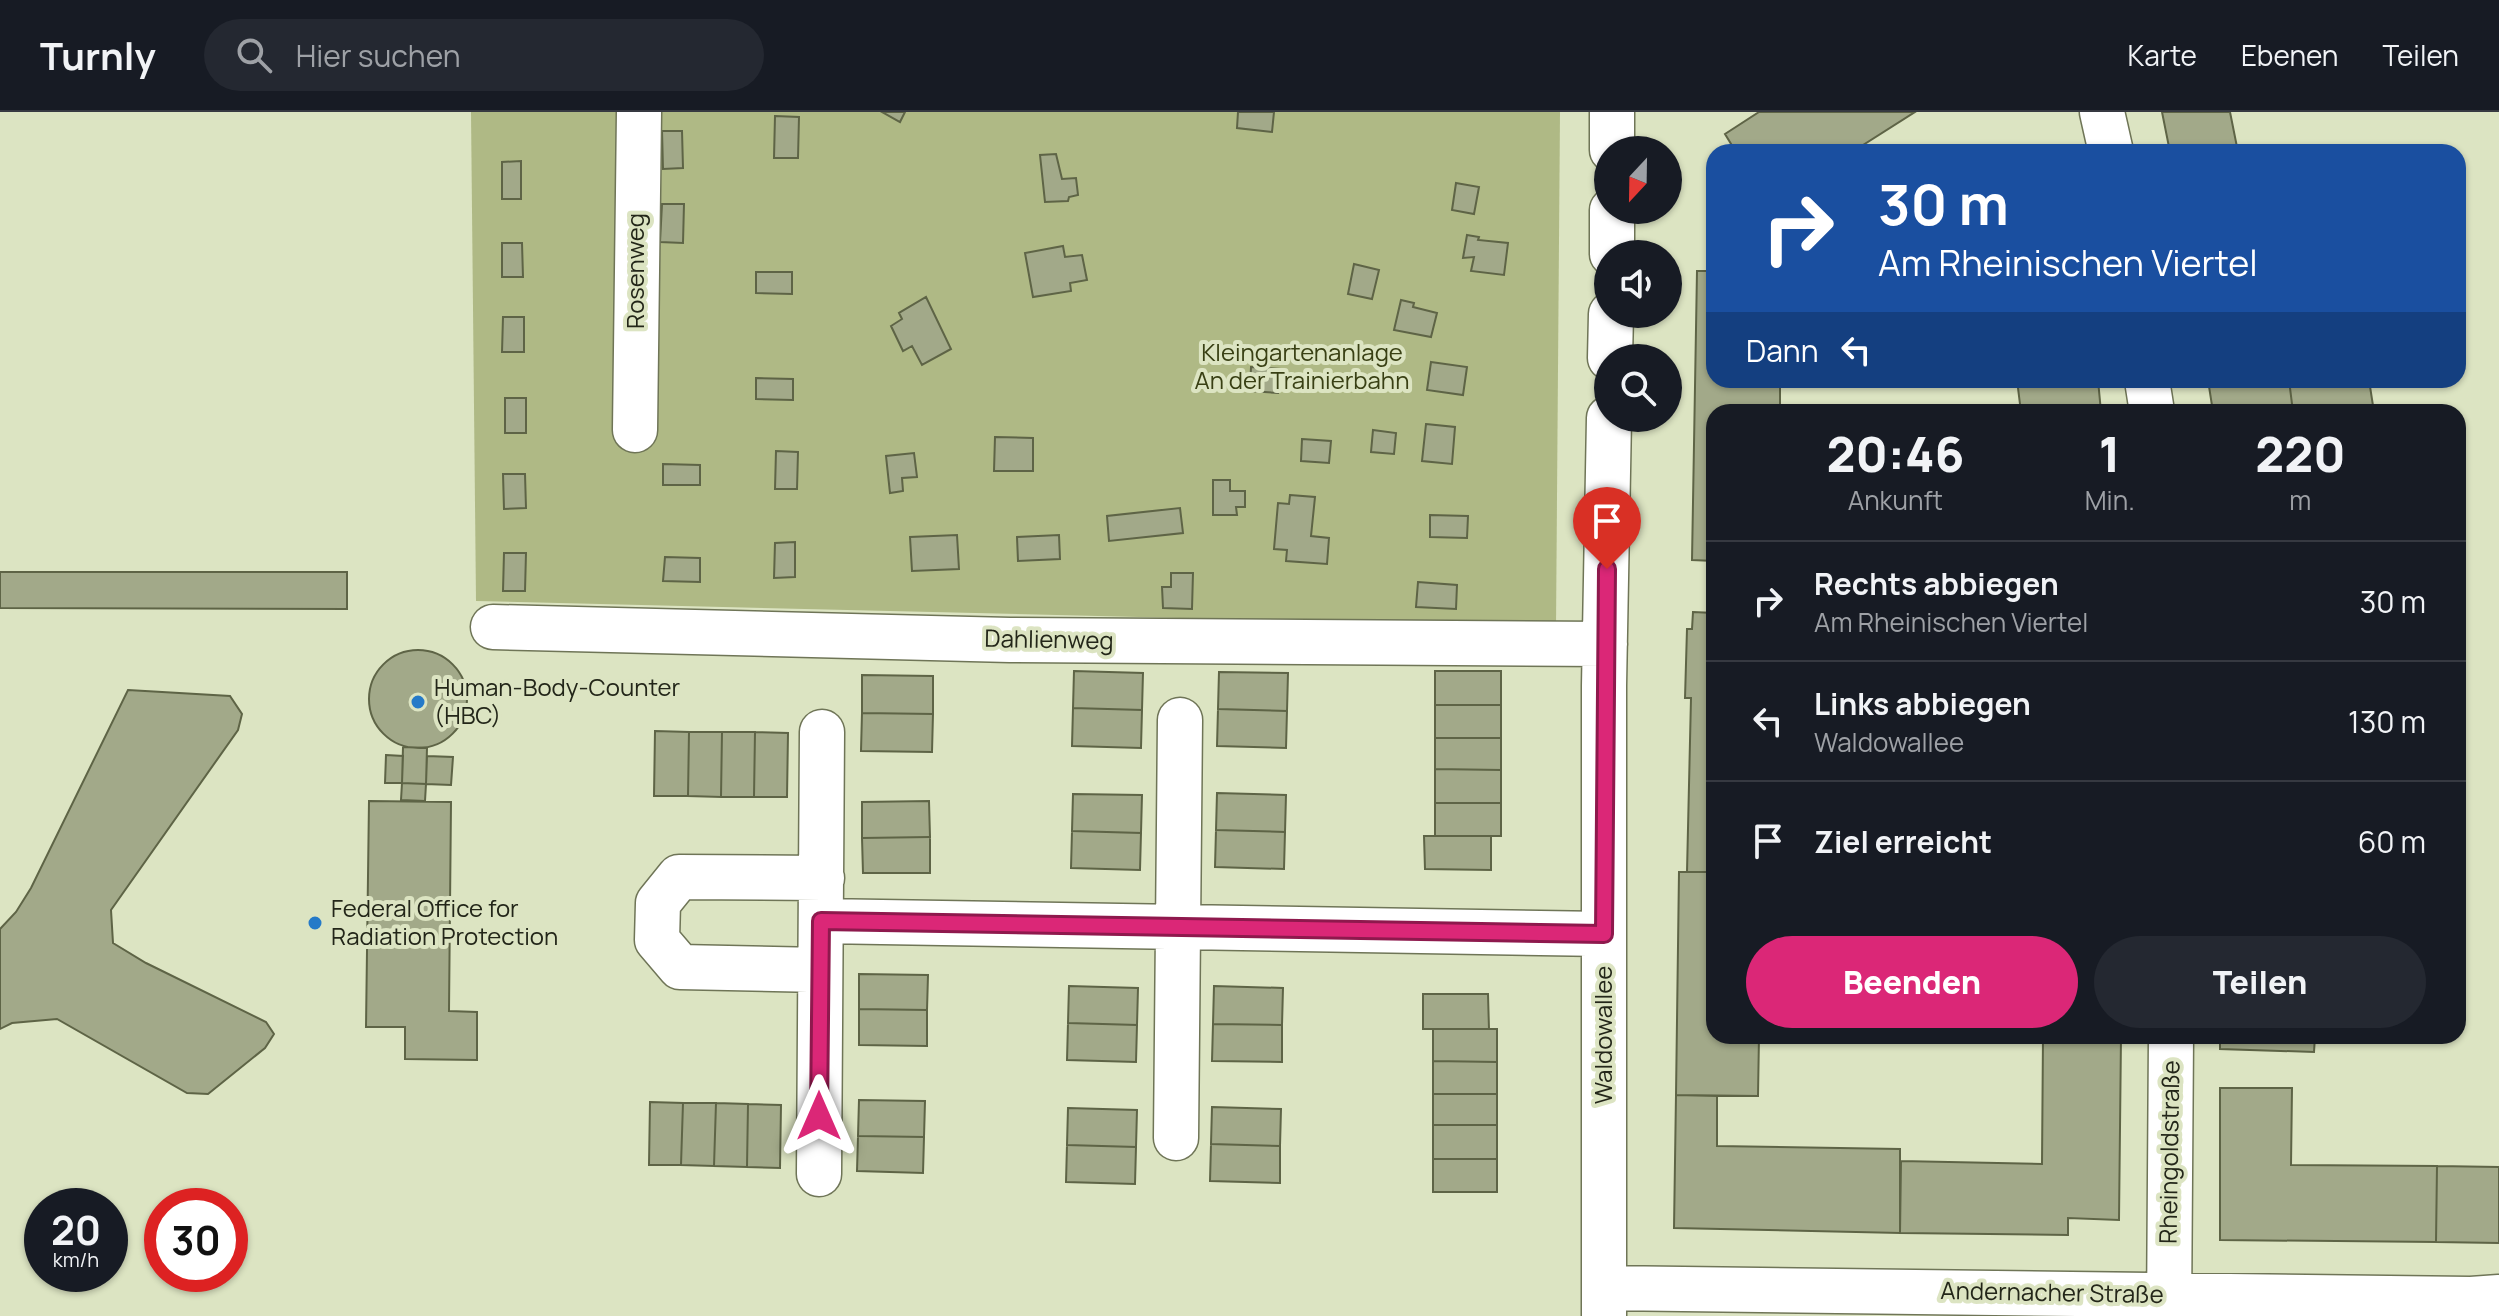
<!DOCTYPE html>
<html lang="de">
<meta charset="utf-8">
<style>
:root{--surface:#171b24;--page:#242831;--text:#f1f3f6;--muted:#9ea1a6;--line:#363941;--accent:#db2777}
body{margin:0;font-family:Manrope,sans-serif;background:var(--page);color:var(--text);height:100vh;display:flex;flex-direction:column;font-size:30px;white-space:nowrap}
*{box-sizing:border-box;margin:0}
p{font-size:26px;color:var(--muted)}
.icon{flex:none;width:44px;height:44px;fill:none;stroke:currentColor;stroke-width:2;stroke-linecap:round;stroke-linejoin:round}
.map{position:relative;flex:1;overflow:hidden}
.panel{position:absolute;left:1706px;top:292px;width:760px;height:640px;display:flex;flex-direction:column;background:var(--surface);border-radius:24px;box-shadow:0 2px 6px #0004}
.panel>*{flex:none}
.top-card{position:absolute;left:1706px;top:32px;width:760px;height:244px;border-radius:24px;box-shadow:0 2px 6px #0004;background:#1a4fa0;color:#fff;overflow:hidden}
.needle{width:52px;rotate:202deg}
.fabs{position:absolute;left:1594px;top:24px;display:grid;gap:16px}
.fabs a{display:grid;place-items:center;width:88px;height:88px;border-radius:50%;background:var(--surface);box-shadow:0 2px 6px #0004;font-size:40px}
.speed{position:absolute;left:24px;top:1076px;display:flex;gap:16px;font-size:40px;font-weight:700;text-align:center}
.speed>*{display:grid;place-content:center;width:104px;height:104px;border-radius:50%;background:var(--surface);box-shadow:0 2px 6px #0004;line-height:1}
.speed small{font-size:20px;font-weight:400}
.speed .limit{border:12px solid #d22;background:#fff;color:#111}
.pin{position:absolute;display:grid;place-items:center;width:68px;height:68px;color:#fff;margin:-82px -34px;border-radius:50% 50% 50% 0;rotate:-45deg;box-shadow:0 0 8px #0007}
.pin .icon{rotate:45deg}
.me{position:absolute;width:88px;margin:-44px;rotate:0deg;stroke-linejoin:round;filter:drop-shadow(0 0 6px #0008)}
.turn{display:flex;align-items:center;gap:28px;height:168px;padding:0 40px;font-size:36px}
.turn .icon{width:104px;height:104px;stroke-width:2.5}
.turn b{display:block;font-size:56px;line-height:68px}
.then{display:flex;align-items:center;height:76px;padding:0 40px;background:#0003;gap:16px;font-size:30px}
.eta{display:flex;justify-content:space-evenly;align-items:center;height:136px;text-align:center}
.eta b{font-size:48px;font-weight:800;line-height:56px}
.primary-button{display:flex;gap:16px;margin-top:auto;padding:16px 40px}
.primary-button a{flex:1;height:92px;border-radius:48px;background:var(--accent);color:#fff;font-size:32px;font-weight:800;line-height:92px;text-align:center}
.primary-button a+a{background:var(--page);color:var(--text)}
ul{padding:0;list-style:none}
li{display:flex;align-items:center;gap:24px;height:120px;padding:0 40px;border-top:2px solid var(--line)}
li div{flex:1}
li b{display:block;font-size:30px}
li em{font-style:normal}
header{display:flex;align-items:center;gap:48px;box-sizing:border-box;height:112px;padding:0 40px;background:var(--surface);border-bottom:2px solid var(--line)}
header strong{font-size:38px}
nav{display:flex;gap:44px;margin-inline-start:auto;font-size:28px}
.search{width:560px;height:72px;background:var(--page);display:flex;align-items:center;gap:20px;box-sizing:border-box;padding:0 28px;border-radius:44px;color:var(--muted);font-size:30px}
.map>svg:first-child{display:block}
.green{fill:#afb985}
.building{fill:#a2a989;stroke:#5e6446;stroke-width:2}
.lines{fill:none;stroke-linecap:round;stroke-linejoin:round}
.minor-casing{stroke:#6f7557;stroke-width:47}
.minor{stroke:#fff;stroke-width:44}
.route-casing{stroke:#8e194d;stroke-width:20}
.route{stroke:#db2777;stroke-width:14}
.poi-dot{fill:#257ac8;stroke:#dce4c2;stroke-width:3}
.labels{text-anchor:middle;stroke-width:8;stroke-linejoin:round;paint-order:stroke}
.street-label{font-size:24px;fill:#232619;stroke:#dce4c2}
.park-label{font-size:24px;fill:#394014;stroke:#dce4c2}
.poi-label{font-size:24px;fill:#232619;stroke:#dce4c2;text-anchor:start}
</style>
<header>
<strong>Turnly</strong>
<div class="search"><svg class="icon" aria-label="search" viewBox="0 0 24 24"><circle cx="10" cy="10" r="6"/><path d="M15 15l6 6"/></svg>Hier suchen</div>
<nav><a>Karte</a><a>Ebenen</a><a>Teilen</a></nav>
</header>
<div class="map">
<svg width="2499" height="1204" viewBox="0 0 2499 1204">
<rect width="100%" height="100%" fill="#dce4c2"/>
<path class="green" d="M471,0H1560L1556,515L476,489Z"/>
<path class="building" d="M882,0H905L900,10Z
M1238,0H1274L1272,20L1237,16Z
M1759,0H1915L1852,40H1736L1725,22Z
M2162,0H2230L2238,40H2170Z
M775,4L799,5L798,46H774Z
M662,19H682L683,56L663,57Z
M1056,42L1062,67L1076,66L1078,83L1069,85L1068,89L1045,90L1040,43Z
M521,49V87H502V50Z
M1456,71L1479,75L1474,102L1452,98Z
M662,92H684L683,131L660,130Z
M1467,123L1479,125L1478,128L1508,131L1504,163L1471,159L1474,145L1463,146Z
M502,131H522L523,165H502Z
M1063,134L1065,145L1082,143L1087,168L1070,171L1071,179L1033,185L1025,141Z
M1354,152L1379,158L1372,187L1348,182Z
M1697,159H1714V268H1780V300H1714V449L1692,448Z
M756,160H792V182L756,181Z
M926,185L951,237L922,253L912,234L903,239L891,214L902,207L899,201Z
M1401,188L1414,191L1413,195L1437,201L1431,225L1394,218Z
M503,205H524V240H502Z
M1431,250L1467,255L1463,283L1427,278Z
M1251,255L1280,257L1278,281L1250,279Z
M756,266L793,267V288L756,287Z
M2017,268H2098L2101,300H2021Z
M2208,268H2289L2293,300H2213Z
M2289,268H2369L2374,300H2293Z
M505,286H526V321H505Z
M1426,312L1455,315L1452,352L1422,349Z
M1373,318L1396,321L1394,342L1371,340Z
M995,325L1033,326V359H994Z
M1302,327L1331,329L1329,351L1301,349Z
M776,339L798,340L797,377H775Z
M914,341L917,365L902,366L903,379L890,381L886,344Z
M663,352L700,353V373H663Z
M503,362H525L526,396L504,397Z
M1213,368H1230V379H1245V395H1236L1237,403H1213Z
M1290,383L1315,385L1311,424L1329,426L1327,452L1286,449L1287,438L1274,437L1278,391L1289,392Z
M1180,396L1183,421L1109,429L1107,404Z
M1430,403L1468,404L1467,426L1430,425Z
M957,423L959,457L912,459L910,425Z
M1059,423L1060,447L1018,449L1017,425Z
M795,430V465L774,466L775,431Z
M504,441H526L525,479H503Z
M665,445L700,446V470L663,469Z
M0,460H347V497L0,496Z
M1171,461H1193L1192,497L1163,496L1162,475H1171Z
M1418,470L1457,473L1456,497L1416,495Z
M1693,500L1714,501V760H1687L1691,586H1685L1687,517H1692Z
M369 587a49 49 0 1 1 98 0a49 49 0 1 1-98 0Z
M1074,559L1143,561L1142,598L1073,596Z
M1435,559H1501V593H1435Z
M1219,560L1288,561L1287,599L1218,597Z
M862,563L933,564V602L862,601Z
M128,578L230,584L242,602L238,618L111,798L113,831L146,851L266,910L274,922L265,936L208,982L187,981L57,907L12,911L0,917V817L16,800L31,776Z
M1435,593H1501V626H1435Z
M1073,596L1142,598L1141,636L1072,634Z
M1218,597L1287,599L1286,636L1217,634Z
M862,601L933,602L932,640L861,639Z
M655,619L689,620L688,684H654Z
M689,620H722L721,685L688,684Z
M722,620H755L754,685H721Z
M755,620L788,621L787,685H754Z
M1435,626H1501V658L1435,657Z
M403,635L427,636L426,672L402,671Z
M386,643L403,644L402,671H385Z
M427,644L453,645L451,673L426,672Z
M1435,657L1501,658V691H1435Z
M402,671L426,672L425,689L401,688Z
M1217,681L1286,683L1285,720L1216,718Z
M1073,682L1142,683L1141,721L1072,719Z
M369,689L451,690L449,899L477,900V948L405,947V915H366Z
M929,689L930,725L862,726V690Z
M1435,691H1501V724H1435Z
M1216,718L1285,720L1284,757L1215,755Z
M1072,719L1141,721L1140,758L1071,756Z
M1424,724H1491V758L1425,757Z
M930,725V761H863L862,726Z
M1679,760H1714V924H1759L1758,984L1676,983Z
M859,862L928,863L927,898L859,897Z
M1069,874L1138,876L1137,913L1068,911Z
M1214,874L1283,876L1282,913L1213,912Z
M1423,882H1488L1489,917H1423Z
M859,897L927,898V934L859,933Z
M1068,911L1137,913L1136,950L1067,948Z
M1213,912L1282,913V950L1212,949Z
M1433,917H1497V950L1433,949Z
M2043,924H2121L2119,1108L2068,1106V1123L1900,1121L1901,1049L2042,1052Z
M2220,924H2315L2314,940L2220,937Z
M1433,949L1497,950V982H1433Z
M2220,976H2292L2291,1053L2437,1054L2436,1130L2220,1128Z
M1433,982H1497V1013H1433Z
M1676,983L1717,984V1034L1900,1037V1121L1674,1116Z
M859,988L925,989L924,1025L858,1024Z
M650,990L683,991L681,1053H649Z
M683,991H716L714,1054L681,1053Z
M716,991L748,992L747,1055L714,1054Z
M748,992L781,993L780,1056L747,1055Z
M1212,995L1281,997L1280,1034L1211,1032Z
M1068,996L1137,998L1136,1035L1067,1033Z
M1433,1013H1497V1047H1433Z
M858,1024L924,1025L923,1061L857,1059Z
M1211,1032L1280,1034V1071L1210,1069Z
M1067,1033L1136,1035L1135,1072L1066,1070Z
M1433,1047H1497V1080H1433Z
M2437,1054L2499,1055V1131L2436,1130Z"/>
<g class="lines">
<defs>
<path id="minor" d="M1612,0V38
M2102,0L2111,40
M1612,142V98
M1610,246L1611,202
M2147,268L2152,300
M635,318L639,0
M493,515L1010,528L1605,532
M821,809L1604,822
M820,858L680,855L657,828L658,791L679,765L822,766
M1176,1026L1180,608
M819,1062L822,620
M1605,1176L2471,1187L2499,1185
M1604,1204V574L1609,306
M2169,1204L2171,924"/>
</defs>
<use href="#minor" class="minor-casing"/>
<use href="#minor" class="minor"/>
</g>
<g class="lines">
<defs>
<path id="route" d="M819,1004L821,809L1604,822L1607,457"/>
</defs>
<use href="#route" class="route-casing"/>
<use href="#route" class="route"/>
</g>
<g class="poi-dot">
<circle cx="418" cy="590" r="8"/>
<circle cx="315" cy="811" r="8"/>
</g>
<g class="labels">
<g class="street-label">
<text transform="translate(636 159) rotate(-90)" y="8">Rosenweg</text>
<text transform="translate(1049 528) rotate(1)" y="8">Dahlienweg</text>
<text transform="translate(1604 923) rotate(-90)" y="8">Waldowallee</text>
<text transform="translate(2170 1040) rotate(-89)" y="8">Rheingoldstraße</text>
<text transform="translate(2052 1181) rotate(1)" y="8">Andernacher Straße</text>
</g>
<g class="park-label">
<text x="1302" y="249">Kleingartenanlage<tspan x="1302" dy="28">An der Trainierbahn</tspan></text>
</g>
<g class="poi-label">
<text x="434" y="584">Human-Body-Counter<tspan x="434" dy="28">(HBC)</tspan></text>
<text x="331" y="805">Federal Office for<tspan x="331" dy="28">Radiation Protection</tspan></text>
</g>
</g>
</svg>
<div class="fabs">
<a><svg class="needle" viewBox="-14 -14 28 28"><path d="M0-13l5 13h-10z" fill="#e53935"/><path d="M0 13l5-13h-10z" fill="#9ea1a6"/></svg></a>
<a><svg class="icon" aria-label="sound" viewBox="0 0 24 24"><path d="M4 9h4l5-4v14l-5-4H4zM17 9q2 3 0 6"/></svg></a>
<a><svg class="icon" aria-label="search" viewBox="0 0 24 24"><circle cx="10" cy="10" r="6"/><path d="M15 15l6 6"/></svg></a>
</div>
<div class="speed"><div>20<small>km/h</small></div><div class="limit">30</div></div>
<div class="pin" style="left:1607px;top:457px;background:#d93025"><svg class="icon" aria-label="arrive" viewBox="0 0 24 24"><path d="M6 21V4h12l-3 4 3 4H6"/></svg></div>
<svg class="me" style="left:819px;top:1004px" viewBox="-20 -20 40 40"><path d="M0-17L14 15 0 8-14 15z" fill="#db2777" stroke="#fff" stroke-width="4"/></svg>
<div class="top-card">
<div class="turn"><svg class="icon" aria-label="right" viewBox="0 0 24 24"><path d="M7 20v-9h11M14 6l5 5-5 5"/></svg><div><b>30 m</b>Am Rheinischen Viertel</div></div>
<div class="then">Dann<svg class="icon" aria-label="left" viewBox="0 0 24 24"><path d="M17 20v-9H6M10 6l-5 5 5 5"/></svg></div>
</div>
<section class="panel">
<div class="eta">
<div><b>20:46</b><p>Ankunft</p></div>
<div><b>1</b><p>Min.</p></div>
<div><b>220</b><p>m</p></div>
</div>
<ul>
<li><svg class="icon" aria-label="right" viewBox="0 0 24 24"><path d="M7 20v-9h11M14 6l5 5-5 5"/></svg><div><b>Rechts abbiegen</b><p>Am Rheinischen Viertel</p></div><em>30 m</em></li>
<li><svg class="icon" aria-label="left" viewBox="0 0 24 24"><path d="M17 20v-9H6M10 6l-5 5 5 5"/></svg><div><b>Links abbiegen</b><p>Waldowallee</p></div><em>130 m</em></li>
<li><svg class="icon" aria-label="arrive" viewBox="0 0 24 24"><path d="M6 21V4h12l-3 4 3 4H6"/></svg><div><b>Ziel erreicht</b></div><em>60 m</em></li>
</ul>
<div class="primary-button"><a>Beenden</a><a>Teilen</a></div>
</section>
</div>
